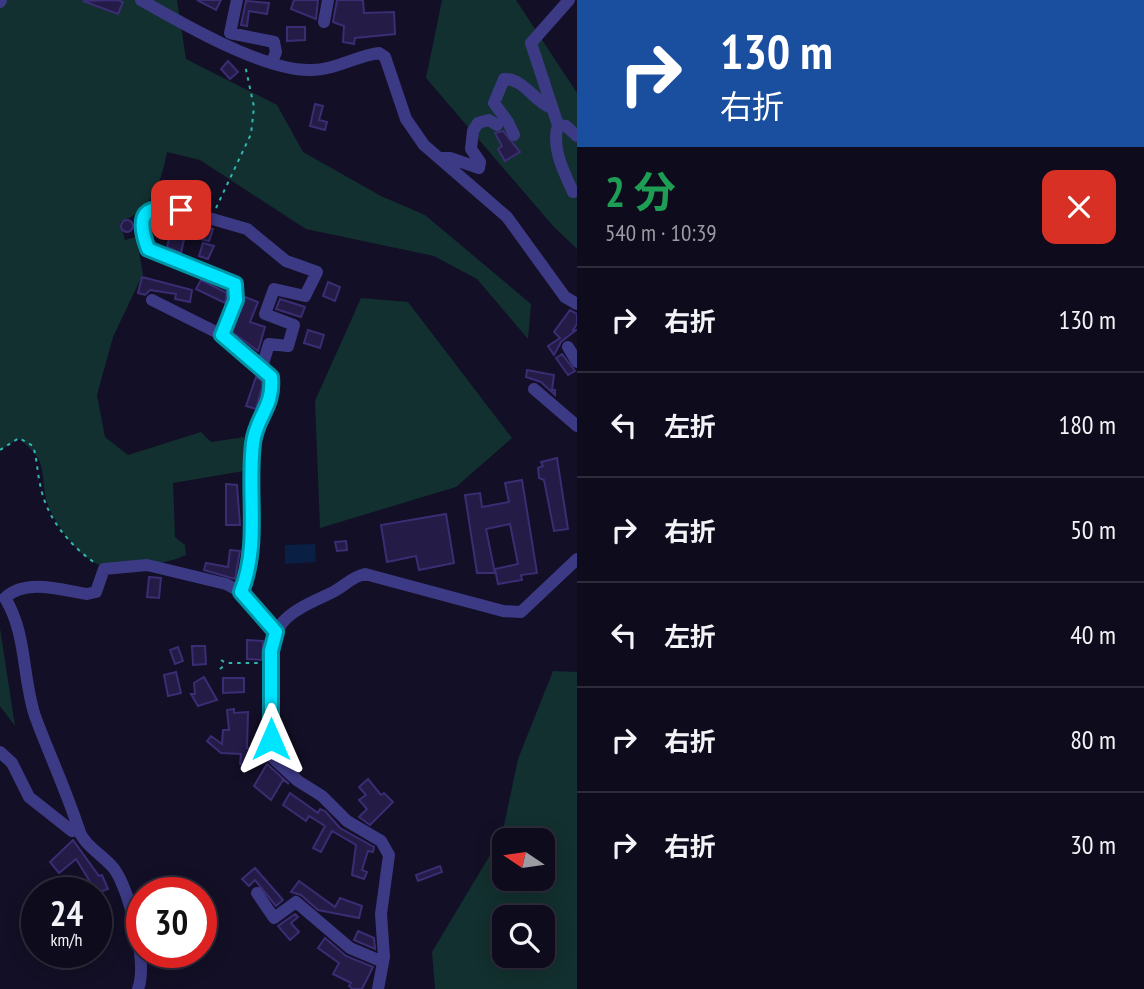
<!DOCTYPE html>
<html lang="ja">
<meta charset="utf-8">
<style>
:root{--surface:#0e0b1c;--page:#1c1929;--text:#f1f3f6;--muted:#9b9ba3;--line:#2e2b3b}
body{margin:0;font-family:"PT Sans Narrow","Noto Sans JP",sans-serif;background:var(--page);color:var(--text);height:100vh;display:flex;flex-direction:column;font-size:26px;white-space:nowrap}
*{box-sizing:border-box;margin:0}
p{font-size:23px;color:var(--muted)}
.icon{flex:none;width:38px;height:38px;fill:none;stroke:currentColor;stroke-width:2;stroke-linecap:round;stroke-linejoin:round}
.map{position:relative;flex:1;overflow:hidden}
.sheet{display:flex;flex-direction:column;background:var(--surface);width:567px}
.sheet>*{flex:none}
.guide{background:#1a4fa0;color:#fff;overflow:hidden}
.needle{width:46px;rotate:283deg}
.buttons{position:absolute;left:492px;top:828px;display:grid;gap:14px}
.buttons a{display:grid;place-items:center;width:63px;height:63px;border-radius:14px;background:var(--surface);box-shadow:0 4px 18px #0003,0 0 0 2px var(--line);font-size:35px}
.speed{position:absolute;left:21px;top:877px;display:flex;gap:14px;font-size:35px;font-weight:700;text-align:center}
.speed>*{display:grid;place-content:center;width:91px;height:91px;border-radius:50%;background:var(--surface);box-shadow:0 4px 18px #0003,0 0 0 2px var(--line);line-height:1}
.speed small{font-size:18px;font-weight:400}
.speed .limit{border:10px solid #d22;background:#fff;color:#111}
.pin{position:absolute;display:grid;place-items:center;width:60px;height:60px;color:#fff;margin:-30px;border-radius:14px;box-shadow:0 4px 10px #0006}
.me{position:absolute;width:77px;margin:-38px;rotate:0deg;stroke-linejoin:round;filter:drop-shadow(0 0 5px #0008)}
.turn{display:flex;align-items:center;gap:24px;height:147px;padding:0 28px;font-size:32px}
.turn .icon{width:91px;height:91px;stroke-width:2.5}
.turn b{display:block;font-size:49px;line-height:60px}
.round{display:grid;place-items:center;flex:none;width:74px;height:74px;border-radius:14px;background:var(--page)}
.head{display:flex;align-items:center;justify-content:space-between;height:119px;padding:0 28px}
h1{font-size:42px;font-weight:700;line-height:52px;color:#1e9e55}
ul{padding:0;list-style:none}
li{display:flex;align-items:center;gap:21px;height:105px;padding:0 28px;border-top:2px solid var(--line)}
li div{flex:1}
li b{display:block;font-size:26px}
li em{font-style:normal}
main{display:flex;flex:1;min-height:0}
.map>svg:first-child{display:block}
.green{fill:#12302f;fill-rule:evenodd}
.water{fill:#0a1f44}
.building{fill:#241b47;stroke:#3b2d73;stroke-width:2}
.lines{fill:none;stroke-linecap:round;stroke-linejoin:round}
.path{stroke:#2fb8b0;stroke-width:2;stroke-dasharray:3.5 5;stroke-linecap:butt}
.minor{stroke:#3d3a85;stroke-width:12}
.route-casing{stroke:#0095a6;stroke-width:18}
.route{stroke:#00e5ff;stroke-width:12}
</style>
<main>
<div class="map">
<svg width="577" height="989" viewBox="0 0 577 989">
<rect width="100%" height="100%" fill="#130f26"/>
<path class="green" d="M0,0H177L186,59L277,105L303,152L381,196L425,215L531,304L528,339L477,279L434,256L306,229L200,160L167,152C161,183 152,211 120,222L125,240L136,237L143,274L113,337L97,395L105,437L128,455L201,432L211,442L244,437V471L173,483L175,537L185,545L186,555C166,564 128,571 106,567C81,562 57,527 48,505C42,491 45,470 38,458C34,451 25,444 19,439L0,450Z
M442,0H516L577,93V249L553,226L426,78Z
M361,298L408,302L512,438L456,487L320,528L315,401Z
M0,628L15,726L0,706Z
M553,671L577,672V989H435L432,952L502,835L518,759ZM504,840H542V878H504ZM542,917V956H504V917Z"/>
<path class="water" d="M315,544L316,562L285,564V545Z"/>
<path class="building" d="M117,0L123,2L118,14L83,1Z
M197,0H221L216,10Z
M294,0H318L316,19L291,9Z
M337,0H363L364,13L394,12L395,34L355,38L354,44L343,42L344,26L333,22Z
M246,1L269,3L267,14L249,11L247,26L241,25Z
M287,27H305V40L287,41Z
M228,61L238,72L230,79L221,69Z
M315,104L323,106L319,120L327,122L325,130L310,126Z
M503,131L520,152L505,161L498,149L502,146L495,133Z
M161,184L175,188L173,196L158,192Z
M156,217L179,219L178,221L213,229L209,241L185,235L181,253L167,247L171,232L151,226Z
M121 226a6 6 0 1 1 12 0a6 6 0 1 1-12 0Z
M203,243L214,246L208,259L199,256Z
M142,277L192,290L190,302L175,299L176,294L150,290L145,295L138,293Z
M201,280L227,293L225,303L196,289Z
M328,282L340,287L335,301L323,296Z
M245,297L258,302L250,322L265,327L258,351L232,332Z
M280,299L305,307L301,317L276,309Z
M570,310L577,314V324L573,330H576L561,342L554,355L548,346L560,338L554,332Z
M308,330L324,335L320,348L304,343Z
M562,354L575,371L568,375L556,358Z
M527,370L554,375L552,390H555V395L541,382L526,377Z
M256,377L262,381V387L256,409L246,406Z
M557,458L568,529L554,531L544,480L539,478L538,468L543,466L541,462Z
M522,480L537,573L521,575L522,580L498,584L495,569L518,564L510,524L486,529L495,573H477L465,495L480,493L482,507L509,502L505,483Z
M226,484L237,485L240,525H226Z
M446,514L454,563L419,570L416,556L387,562L381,525Z
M346,541L347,550L337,551L335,542Z
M230,550L240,551L235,579L204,570L206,563L228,567Z
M149,577L161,578L159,598L147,597Z
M247,640L263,641L262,660L247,659Z
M192,646H205L206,664L193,665Z
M178,647L183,661L175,664L170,650Z
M176,672L181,693L168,696L164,675Z
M204,677L217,700L198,706L191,694H195L194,683Z
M223,678H244V692L223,693Z
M234,709V713L248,712L247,748L255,749L253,766L240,764L241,754L221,753L207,741L211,736L222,744L223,730H229L227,710Z
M267,764L289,784L283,780L271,800L254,786Z
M368,779L381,795L384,793L393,802L370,825L359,817L367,809L359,800L366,795L359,787Z
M290,793L318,813L320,809L325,811L340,828L374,847L373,852L368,851L362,870L367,872L364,879L352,875L356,845L332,831L321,852L313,848L325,826L309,816L306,821L283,805Z
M73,840L99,876L102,875L108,889L97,893L76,859L59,873L50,862Z
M440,866L442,872L418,881L416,875Z
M255,868L283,900L276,906L255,880L249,886L242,879Z
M299,881L335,907L340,898L362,906L359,918L318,910L301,895L291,892Z
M295,914L298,917L291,923L299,932L290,940L278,926Z
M358,931L374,938L375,949L354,940Z
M325,938L346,956L373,967L362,989H353L349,986L351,983L333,974L339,963L318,948Z"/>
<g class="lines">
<path class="path" d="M216,208L251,134L254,107L245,65
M0,450L19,438L33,446C37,458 37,471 40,484C46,517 68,544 95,563
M221,660L226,663H260
M220,669L226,664"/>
<path class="minor" d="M141,0C181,23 266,72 311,70C335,70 356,56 379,53L385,57L406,119L424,145L507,217L565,297L577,304
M237,0L230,33L274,42L276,52L272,62
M0,2L1,0
M324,22L328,0
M558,125L531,43L569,0
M514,135L508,122L494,103L504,79C524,78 535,103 552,108
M439,158H450L479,168L480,162L471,149L473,131L478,123L489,120L497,125
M573,192C564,172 551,148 558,125L566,126L577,136
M152,300L222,335L271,377C274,407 256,417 253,443C247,494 260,544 241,592
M222,335L236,300L235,284L148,249L141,223L151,209L163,207L181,210L247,229L286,261L317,272L305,296L274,289L265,314L294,325L288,346L269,344L262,367
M568,347L577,362
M534,389L577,426
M0,752L12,763L29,797L72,831L79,829
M257,893L274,918L296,902L350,948L383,962
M138,989C148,963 130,893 115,870C106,857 84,846 79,830C67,792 49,754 35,716C22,676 27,634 5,598C25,578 62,590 87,594L96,592L104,569L147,565L226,584L241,592L276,632
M378,989L384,957L381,914L389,855L381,841L347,821L322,796L298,781L273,758C271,729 265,645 282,623C293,609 317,600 333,592C345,586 351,577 365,574L503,611L521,612L577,559"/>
</g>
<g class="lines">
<defs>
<path id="route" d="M181,210C144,203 135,214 148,249L235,284L236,300L222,335L271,377C274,407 256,417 253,443C247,494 260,544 241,592L276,632L271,651V739"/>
</defs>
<use href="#route" class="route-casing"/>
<use href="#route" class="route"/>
</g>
</svg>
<div class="buttons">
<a><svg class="needle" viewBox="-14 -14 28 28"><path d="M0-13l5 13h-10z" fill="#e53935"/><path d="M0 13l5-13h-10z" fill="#9b9ba3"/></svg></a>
<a><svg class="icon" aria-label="search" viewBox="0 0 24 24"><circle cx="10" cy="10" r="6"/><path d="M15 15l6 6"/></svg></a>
</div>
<div class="speed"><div>24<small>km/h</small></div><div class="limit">30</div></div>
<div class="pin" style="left:181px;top:210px;background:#d93025"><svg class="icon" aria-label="arrive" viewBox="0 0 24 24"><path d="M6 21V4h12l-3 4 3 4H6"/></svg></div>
<svg class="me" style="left:271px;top:739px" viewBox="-20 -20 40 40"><path d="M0-17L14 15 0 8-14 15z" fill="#00e5ff" stroke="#fff" stroke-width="4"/></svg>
</div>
<section class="sheet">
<div class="guide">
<div class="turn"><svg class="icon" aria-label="right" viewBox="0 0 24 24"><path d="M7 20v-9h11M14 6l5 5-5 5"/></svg><div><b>130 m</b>右折</div></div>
</div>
<div class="head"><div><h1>2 分</h1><p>540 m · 10:39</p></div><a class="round" style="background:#d93025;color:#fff"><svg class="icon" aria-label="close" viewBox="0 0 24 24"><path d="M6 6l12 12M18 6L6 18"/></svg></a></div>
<ul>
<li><svg class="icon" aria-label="right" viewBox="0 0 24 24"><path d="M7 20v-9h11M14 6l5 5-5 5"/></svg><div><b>右折</b></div><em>130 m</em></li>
<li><svg class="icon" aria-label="left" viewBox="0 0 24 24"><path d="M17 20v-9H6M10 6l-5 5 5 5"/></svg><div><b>左折</b></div><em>180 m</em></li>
<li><svg class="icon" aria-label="right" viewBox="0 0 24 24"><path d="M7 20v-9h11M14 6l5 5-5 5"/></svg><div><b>右折</b></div><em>50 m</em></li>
<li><svg class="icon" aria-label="left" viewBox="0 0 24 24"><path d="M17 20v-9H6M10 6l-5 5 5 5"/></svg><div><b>左折</b></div><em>40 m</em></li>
<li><svg class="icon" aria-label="right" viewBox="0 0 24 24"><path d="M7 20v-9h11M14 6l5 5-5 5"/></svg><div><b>右折</b></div><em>80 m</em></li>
<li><svg class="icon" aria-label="right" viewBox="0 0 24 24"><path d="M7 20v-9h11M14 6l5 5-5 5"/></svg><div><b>右折</b></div><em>30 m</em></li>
</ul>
</section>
</main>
